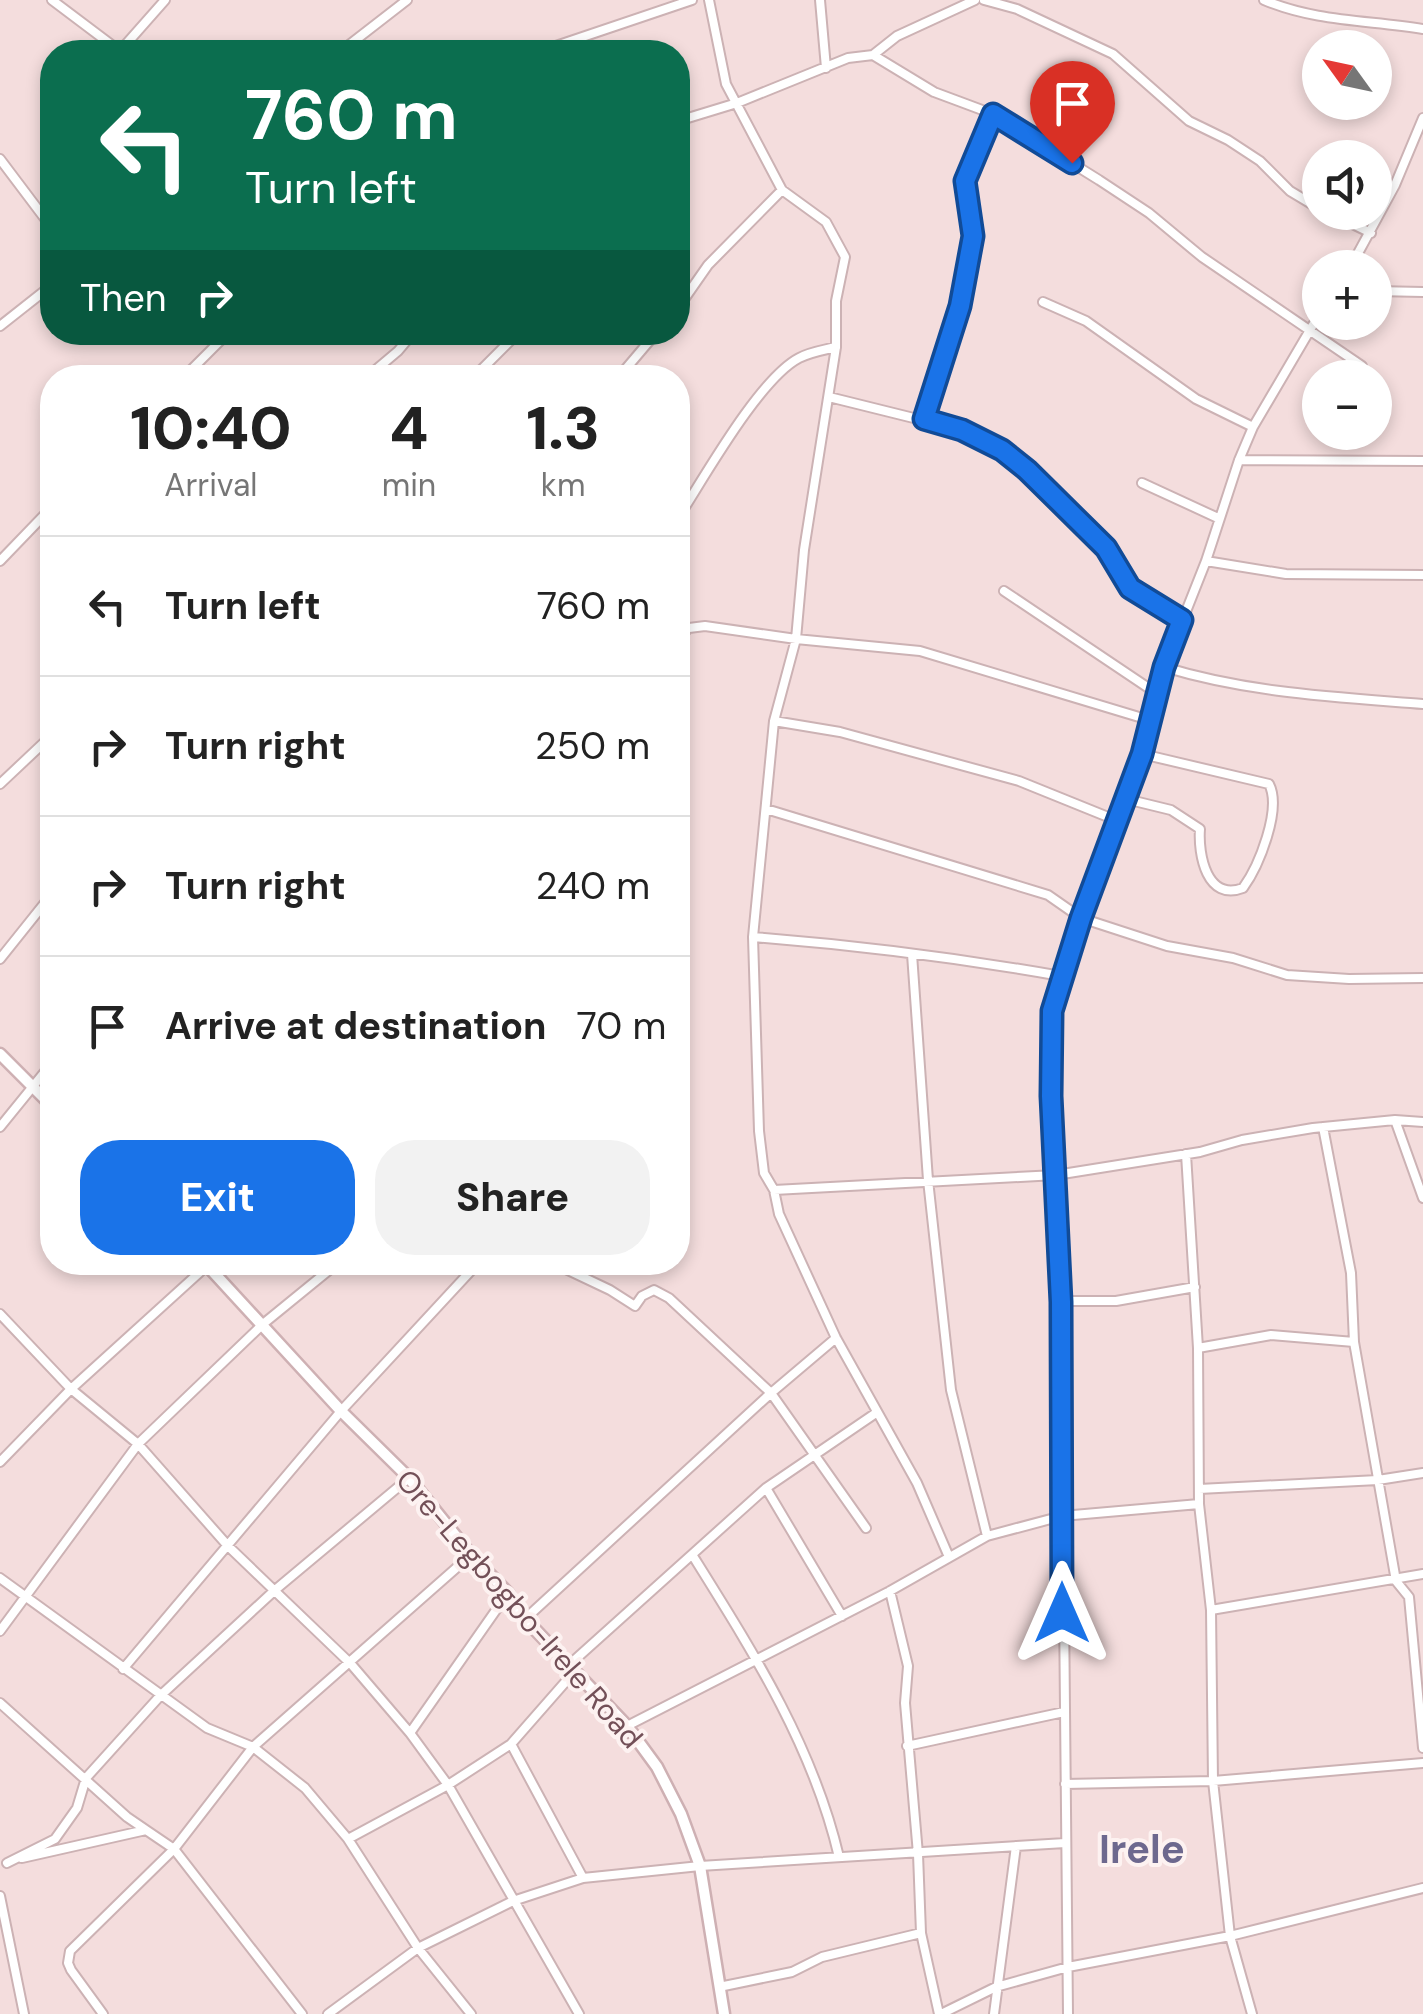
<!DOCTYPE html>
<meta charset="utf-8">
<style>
:root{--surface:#fff;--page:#f2f2f2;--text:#222;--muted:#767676;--line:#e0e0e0;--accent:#1a73e8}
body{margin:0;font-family:"DM Sans",sans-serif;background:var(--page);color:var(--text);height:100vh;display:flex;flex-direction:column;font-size:38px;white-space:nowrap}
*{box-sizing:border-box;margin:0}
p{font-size:32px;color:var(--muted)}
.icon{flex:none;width:55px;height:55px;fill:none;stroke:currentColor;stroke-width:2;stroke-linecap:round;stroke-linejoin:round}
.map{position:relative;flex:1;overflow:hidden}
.side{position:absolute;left:40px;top:365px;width:650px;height:910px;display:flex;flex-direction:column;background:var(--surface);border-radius:40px;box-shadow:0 5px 15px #0003}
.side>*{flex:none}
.hud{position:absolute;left:40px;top:40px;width:650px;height:305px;border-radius:40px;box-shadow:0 5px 15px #0003;background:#0b6e4f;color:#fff;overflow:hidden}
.needle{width:65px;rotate:303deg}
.buttons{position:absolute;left:1302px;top:30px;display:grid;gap:20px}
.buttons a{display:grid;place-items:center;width:90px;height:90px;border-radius:50%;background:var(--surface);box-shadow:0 5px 15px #0003;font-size:50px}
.pin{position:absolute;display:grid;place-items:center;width:85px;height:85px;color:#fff;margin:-102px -42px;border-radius:50% 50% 50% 0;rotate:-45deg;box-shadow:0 0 10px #0007}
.pin .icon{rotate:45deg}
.me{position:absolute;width:110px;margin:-55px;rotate:0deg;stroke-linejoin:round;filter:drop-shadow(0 0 8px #0008)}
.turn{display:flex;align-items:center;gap:35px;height:210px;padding:0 40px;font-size:45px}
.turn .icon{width:130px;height:130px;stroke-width:2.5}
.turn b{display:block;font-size:70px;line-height:85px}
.then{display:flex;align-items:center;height:95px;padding:0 40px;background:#0003;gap:20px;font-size:38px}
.eta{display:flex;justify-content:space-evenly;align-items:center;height:170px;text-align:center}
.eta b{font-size:60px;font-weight:800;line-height:70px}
.cta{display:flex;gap:20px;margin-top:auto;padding:20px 40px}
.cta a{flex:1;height:115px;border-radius:40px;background:var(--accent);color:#fff;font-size:40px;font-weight:800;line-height:115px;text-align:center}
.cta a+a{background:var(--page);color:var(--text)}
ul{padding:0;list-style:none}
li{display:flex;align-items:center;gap:30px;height:140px;padding:0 40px;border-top:2px solid var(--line)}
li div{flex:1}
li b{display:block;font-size:38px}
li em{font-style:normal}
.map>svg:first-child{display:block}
.residential{fill:#f4dddd;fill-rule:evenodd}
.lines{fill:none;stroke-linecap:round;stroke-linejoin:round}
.street-casing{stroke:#ccb2b4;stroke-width:12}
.secondary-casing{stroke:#ceb0b3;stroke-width:15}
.street{stroke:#fff;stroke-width:8}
.secondary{stroke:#fff;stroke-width:10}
.route-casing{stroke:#114b97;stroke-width:25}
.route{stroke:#1a73e8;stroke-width:18}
.labels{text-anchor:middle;stroke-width:8;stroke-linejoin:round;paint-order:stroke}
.street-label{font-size:30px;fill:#735058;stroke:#fdf2f1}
.district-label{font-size:40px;font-weight:bold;fill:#6d688e;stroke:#fdf2f1}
</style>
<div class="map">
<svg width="1423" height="2014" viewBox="0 0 1423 2014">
<rect width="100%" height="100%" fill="#fbeceb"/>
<path class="residential" d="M0,0H1423V2014H0ZM1320,48H1375V102H1320ZM52,52H678V332H52ZM1320,158H1375V212H1320ZM1320,268H1375V322H1320ZM52,378H678V1262H52ZM1320,378H1375V432H1320Z"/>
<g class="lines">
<defs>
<path id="street" d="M52,0L121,52
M709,0L726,84L782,190L826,222L845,257L836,301V347L804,550L796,639L774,721L753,937L759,1131L764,1173L774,1190L779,1214L836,1338L917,1483L949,1557
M820,0L826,68
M984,0L1017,9L1113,54L1189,121L1228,140L1260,161L1290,191L1320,209
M1264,0C1316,22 1369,20 1423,29
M120,51L165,0
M340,52L407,0
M538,52L692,0
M873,55L934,92L993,114L1099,180L1149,213L1202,257L1362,366
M678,121L737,103L848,58L873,55L897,36L975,0
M0,159L52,228
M1328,212L1371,233
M1350,268L1395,185L1423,118
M1375,291L1423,292
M1043,302L1086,321L1196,399L1253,427
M678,308L708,265L782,190
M0,326L52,285
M183,378L229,332
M366,378L398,351L414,332
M473,378L519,332
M618,378L657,332
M829,397L962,430L1002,450L1027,470L1106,548L1130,587L1182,620
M924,419L960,307L973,236L965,181L993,114
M1239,460L1423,461
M1142,483L1218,518
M678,518C704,478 759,379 799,358C810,352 824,350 836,347
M0,561L52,507
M1206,561L1286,574L1423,575
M1004,591L1156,693
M678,637L689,628L705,626L796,639L920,651L1149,720
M1164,667C1249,693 1335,697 1423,704
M774,721L840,732L1019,781L1118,821
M0,784L52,735
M1126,799L1171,810L1200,829C1198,855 1207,902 1243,888C1259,866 1282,809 1269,784L1142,754
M766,809L1048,895L1081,918L1167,946L1233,958L1287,975L1349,979L1423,978
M753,937C856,945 959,958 1061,976
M912,954L928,1180L951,1390L987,1536
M0,959L52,894
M1395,1120L1423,1198
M0,1127L52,1063
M1323,1127L1351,1273L1354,1342
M1186,1154L1198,1348L1199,1504L1211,1610L1213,1781L1230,1936L1252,2014
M774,1190L1056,1175L1200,1152L1242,1140L1313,1128L1395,1120L1423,1122
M551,1262L610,1290L635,1306L642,1296L654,1290L669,1298L771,1393L866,1528
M1061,1301H1116L1195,1287
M0,1314L71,1389L138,1444L228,1546L351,1664L410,1733L448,1785L579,2014
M1198,1348L1271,1335L1354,1342L1396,1581L1409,1597L1423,1748
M0,1462L71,1389L211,1262
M766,1488L842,1616
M1199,1489L1378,1480L1423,1473
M693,1556C753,1652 813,1746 839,1857
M0,1578L207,1728L253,1747L305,1788L348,1839L418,1948L471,2014
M890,1591L908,1666L905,1703L918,1854L921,1933L939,2014
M1211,1610L1423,1574
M525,1619L771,1393L836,1338
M0,1631L138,1444L263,1324L339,1262
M569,1665L766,1488L876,1413
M123,1669L341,1411L479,1262
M0,1703L127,1817L146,1830
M627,1726L890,1591L987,1536L1062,1516L1199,1504
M410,1733L508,1593
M511,1744L583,1878
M907,1746L1064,1712
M1065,1784L1213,1781L1423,1763
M348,1839L448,1785L511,1744L575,1671
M22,1858L146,1830L174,1849L302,2014
M7,1863L55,1839L77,1808L86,1778L160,1696L275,1590L409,1478
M0,1896L24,2014
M719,1987L792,1972L822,1957L921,1933
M103,2014L71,1970L68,1963L70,1951L174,1849L253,1747L471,1555
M328,2014L418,1948L513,1901L583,1878L700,1866L1065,1843
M941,2014L996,1987L1068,1967L1230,1936L1423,1888
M994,2014L1016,1846
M1068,2014L1061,1301L1051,1096L1052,1011L1081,918L1142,754L1164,667L1206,561L1239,460L1253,427L1320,313"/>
<path id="secondary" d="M0,1054L52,1106
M204,1262L341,1411L409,1478L471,1555L508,1593L525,1619L627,1726L657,1767L681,1814L700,1866L724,2014"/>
</defs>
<use href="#street" class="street-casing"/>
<use href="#secondary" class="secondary-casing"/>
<use href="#street" class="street"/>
<use href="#secondary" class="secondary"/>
</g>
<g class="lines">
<defs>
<path id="route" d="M1062,1613L1061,1302L1051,1096L1052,1011L1081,918L1142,754L1164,667L1182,620L1130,588L1106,548L1027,470L1002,450L962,430L924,419L960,306L973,236L965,181L993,114L1072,163"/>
</defs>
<use href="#route" class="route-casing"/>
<use href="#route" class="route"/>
</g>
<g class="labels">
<g class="street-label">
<text transform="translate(519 1609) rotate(49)" y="10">Ore-Legbogbo-Irele Road</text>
</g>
<g class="district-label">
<text x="1142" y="1863">Irele</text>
</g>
</g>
</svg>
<div class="buttons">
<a><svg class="needle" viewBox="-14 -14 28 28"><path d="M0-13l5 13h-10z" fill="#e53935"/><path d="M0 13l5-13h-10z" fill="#767676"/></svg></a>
<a><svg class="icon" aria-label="sound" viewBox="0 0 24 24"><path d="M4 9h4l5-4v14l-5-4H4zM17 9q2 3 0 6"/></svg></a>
<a>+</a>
<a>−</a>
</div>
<div class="pin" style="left:1072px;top:163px;background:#d93025"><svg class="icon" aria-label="arrive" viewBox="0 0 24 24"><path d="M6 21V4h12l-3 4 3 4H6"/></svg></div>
<svg class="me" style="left:1062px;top:1613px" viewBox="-20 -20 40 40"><path d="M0-17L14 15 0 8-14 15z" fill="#1a73e8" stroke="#fff" stroke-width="4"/></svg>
<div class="hud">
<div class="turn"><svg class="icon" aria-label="left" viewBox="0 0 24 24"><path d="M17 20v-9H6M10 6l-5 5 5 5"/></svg><div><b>760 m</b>Turn left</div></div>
<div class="then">Then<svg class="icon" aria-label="right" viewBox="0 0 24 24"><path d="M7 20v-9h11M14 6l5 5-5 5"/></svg></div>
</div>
<section class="side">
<div class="eta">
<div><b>10:40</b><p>Arrival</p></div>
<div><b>4</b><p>min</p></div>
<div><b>1.3</b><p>km</p></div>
</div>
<ul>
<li><svg class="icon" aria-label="left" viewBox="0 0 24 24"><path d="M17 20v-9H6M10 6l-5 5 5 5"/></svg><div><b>Turn left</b></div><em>760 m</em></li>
<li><svg class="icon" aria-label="right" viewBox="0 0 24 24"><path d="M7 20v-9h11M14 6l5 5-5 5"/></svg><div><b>Turn right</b></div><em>250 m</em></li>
<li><svg class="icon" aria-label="right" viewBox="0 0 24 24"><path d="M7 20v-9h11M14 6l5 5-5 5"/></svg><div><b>Turn right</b></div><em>240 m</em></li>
<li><svg class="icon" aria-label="arrive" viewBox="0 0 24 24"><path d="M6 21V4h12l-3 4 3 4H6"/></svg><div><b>Arrive at destination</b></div><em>70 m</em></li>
</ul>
<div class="cta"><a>Exit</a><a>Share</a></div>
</section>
</div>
